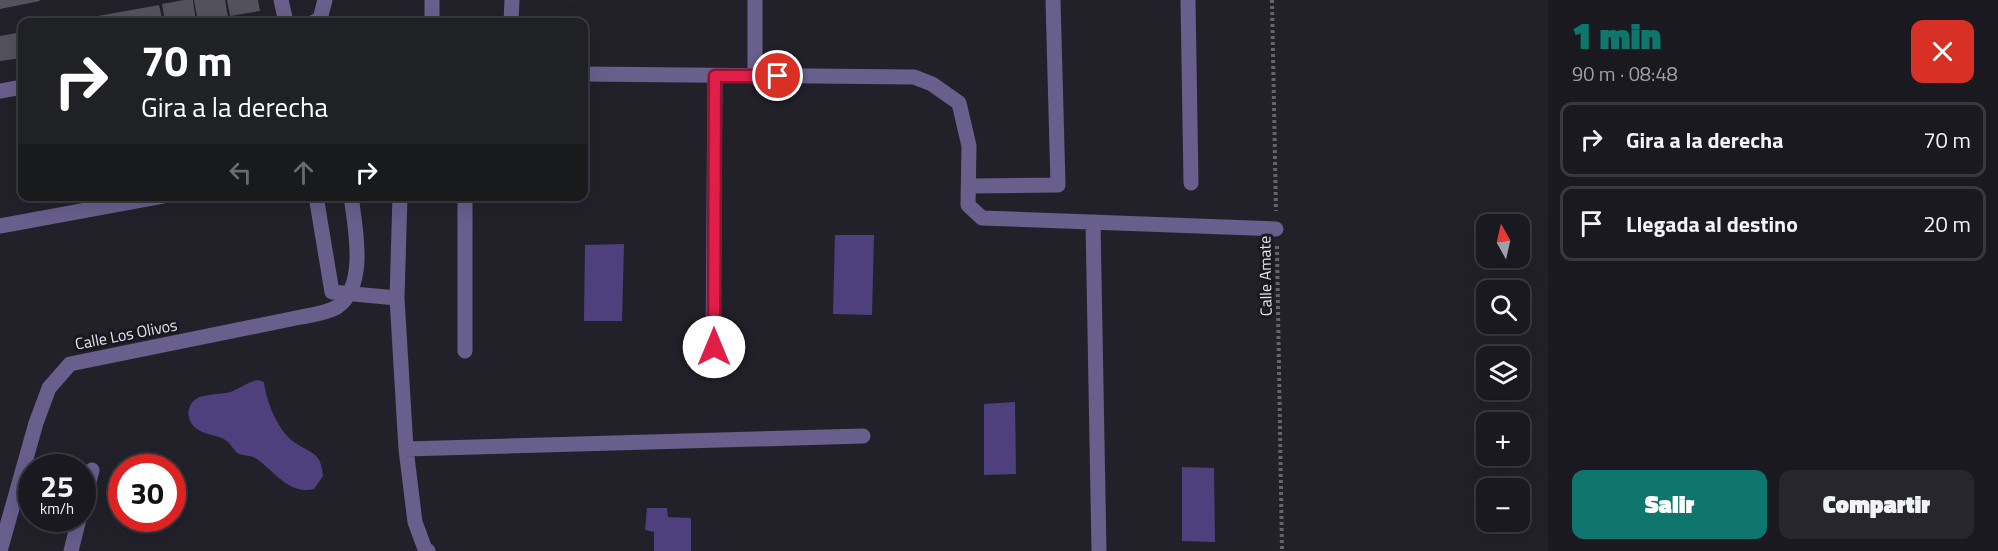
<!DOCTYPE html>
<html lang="es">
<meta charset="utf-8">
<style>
:root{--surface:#1a1920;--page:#27262d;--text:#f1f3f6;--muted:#9fa0a5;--line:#38383e;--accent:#0f766e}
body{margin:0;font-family:"Titillium Web",sans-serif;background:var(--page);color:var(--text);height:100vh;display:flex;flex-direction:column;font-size:22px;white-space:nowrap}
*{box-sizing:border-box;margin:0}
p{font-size:20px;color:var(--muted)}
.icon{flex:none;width:33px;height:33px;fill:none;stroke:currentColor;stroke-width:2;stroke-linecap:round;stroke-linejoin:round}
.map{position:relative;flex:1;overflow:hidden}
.details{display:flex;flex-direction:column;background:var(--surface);width:450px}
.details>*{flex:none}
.hud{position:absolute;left:18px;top:18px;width:570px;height:183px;border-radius:12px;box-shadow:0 6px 24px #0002,0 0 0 2px var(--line);background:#202124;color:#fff;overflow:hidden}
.needle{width:39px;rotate:352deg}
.fabs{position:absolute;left:1476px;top:214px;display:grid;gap:12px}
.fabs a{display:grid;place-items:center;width:54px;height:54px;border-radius:12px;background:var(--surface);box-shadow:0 6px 24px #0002,0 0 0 2px var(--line);font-size:30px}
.speed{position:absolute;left:18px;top:454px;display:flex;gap:12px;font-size:30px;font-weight:700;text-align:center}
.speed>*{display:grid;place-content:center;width:78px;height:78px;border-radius:50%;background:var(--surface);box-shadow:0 6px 24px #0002,0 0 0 2px var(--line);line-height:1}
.speed small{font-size:15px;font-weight:400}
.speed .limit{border:9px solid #d22;background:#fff;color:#111}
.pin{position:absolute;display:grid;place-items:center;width:51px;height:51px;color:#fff;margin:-26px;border:3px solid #fff;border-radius:50%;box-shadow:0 2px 6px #0007}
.me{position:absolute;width:66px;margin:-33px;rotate:0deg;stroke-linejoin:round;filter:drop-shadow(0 0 4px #0008)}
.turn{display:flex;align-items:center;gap:21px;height:126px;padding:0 24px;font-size:27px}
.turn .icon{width:78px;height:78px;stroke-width:2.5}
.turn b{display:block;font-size:42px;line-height:51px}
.lanes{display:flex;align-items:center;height:57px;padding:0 24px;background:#0003;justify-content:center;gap:30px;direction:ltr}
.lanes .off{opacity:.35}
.round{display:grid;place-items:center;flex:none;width:63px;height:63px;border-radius:12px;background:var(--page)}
.overview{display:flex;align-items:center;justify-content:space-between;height:102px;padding:0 24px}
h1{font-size:36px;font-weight:800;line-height:45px;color:var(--accent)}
.primary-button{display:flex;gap:12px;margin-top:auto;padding:12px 24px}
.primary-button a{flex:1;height:69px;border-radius:12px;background:var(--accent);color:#fff;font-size:24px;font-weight:800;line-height:69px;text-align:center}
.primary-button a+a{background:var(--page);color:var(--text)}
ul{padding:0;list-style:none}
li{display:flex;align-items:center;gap:18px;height:75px;margin:0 12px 9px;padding:0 12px;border:3px solid var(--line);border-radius:12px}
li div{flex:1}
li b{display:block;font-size:22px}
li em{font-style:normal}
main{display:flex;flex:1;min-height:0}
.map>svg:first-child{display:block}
.water{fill:#4e407d}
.building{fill:#54535d}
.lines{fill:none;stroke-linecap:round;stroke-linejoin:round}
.path{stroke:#65646c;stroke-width:4;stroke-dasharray:3 3;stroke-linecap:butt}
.minor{stroke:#685f8d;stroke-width:15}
.route-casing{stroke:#92132f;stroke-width:15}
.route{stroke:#e11d48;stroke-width:10}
.labels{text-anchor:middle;stroke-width:6;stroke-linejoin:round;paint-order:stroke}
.street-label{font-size:16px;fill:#e4e3e9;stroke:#191820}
</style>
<main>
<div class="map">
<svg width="1548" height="551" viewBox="0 0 1548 551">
<rect width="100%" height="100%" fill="#22212a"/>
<path class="water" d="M835,235H874L872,315L833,314Z
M624,244L622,321H584L585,245Z
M258,380L264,382C266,401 278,431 294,442C311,454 321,451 323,476L314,489C289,495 275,472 257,459C251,455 245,456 239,454C234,451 231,444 227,441C218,434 206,436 197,429C191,425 187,417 189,409C194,390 219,397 233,391C242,387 248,382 258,380Z
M1015,402L1016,474L984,475V404Z
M1182,467L1214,468L1215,542L1182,541Z
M647,508H667L668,517L691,518V551H654V532L645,530Z"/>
<path class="building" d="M0,0H39L40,1L0,9Z
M184,0H193L196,22H165L162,4Z
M194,0H225L228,17L198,22Z
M227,0H258L260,11L230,16Z
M159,5L163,22H73L98,16Z
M22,32V58L0,61V36Z"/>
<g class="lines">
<path class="path" d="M1272,0L1276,211
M1277,246L1282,551"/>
<path class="minor" d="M281,0L286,22
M432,0V22
M755,0V76
M1188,0L1191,183
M314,22L320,19L325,0
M511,22L512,0
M584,74L914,77L932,84L959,103L969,146L968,205L982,218L1276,229
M0,91L22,87
M969,186L1058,185L1053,0
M316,196L332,292
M465,196V351
M1093,222L1099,551
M0,226L163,196
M332,292L397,298L400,196
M397,298L406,449L863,436
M713,347L715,76
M406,449L415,522L425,549L428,551
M82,508L92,470
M0,551L36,423L49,388L70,364L301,317C312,315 327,313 337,307C368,286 355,227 351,196
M71,551L79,519"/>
</g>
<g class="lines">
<defs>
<path id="route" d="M714,347L715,76H778"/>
</defs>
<use href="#route" class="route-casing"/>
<use href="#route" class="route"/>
</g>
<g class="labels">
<g class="street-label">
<text transform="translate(1265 276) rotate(-91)" y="6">Calle Amate</text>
<text transform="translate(126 334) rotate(-11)" y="6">Calle Los Olivos</text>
</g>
</g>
</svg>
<div class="fabs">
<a><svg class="needle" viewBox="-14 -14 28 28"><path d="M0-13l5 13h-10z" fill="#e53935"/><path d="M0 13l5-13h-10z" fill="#9fa0a5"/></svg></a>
<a><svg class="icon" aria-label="search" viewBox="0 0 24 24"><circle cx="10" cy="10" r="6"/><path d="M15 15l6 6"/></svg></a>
<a><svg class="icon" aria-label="layers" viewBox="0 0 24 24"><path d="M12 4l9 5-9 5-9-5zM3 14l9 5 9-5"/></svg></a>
<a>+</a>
<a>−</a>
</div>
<div class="speed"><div>25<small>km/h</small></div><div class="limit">30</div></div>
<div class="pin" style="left:778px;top:76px;background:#d93025"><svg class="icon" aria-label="arrive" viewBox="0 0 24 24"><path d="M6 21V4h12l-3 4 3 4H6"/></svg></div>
<svg class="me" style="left:714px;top:347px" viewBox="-20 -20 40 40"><circle r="19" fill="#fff"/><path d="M0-13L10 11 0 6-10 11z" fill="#e11d48"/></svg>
<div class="hud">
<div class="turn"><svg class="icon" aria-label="right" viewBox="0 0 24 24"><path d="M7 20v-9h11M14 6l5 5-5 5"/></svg><div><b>70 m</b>Gira a la derecha</div></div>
<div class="lanes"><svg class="icon off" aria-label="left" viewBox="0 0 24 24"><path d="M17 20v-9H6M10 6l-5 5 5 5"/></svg><svg class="icon off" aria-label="ahead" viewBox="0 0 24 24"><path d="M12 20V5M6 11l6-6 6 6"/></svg><svg class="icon" aria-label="right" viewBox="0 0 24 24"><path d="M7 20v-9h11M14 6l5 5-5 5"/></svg></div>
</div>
</div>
<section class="details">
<div class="overview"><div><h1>1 min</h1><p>90 m · 08:48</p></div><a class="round" style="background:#d93025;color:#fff"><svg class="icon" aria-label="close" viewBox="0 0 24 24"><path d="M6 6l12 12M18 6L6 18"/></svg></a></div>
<ul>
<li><svg class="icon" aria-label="right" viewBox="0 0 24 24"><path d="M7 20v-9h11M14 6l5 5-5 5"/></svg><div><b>Gira a la derecha</b></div><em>70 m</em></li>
<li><svg class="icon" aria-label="arrive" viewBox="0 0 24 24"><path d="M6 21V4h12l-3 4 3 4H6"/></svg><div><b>Llegada al destino</b></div><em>20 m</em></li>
</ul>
<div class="primary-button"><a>Salir</a><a>Compartir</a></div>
</section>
</main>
